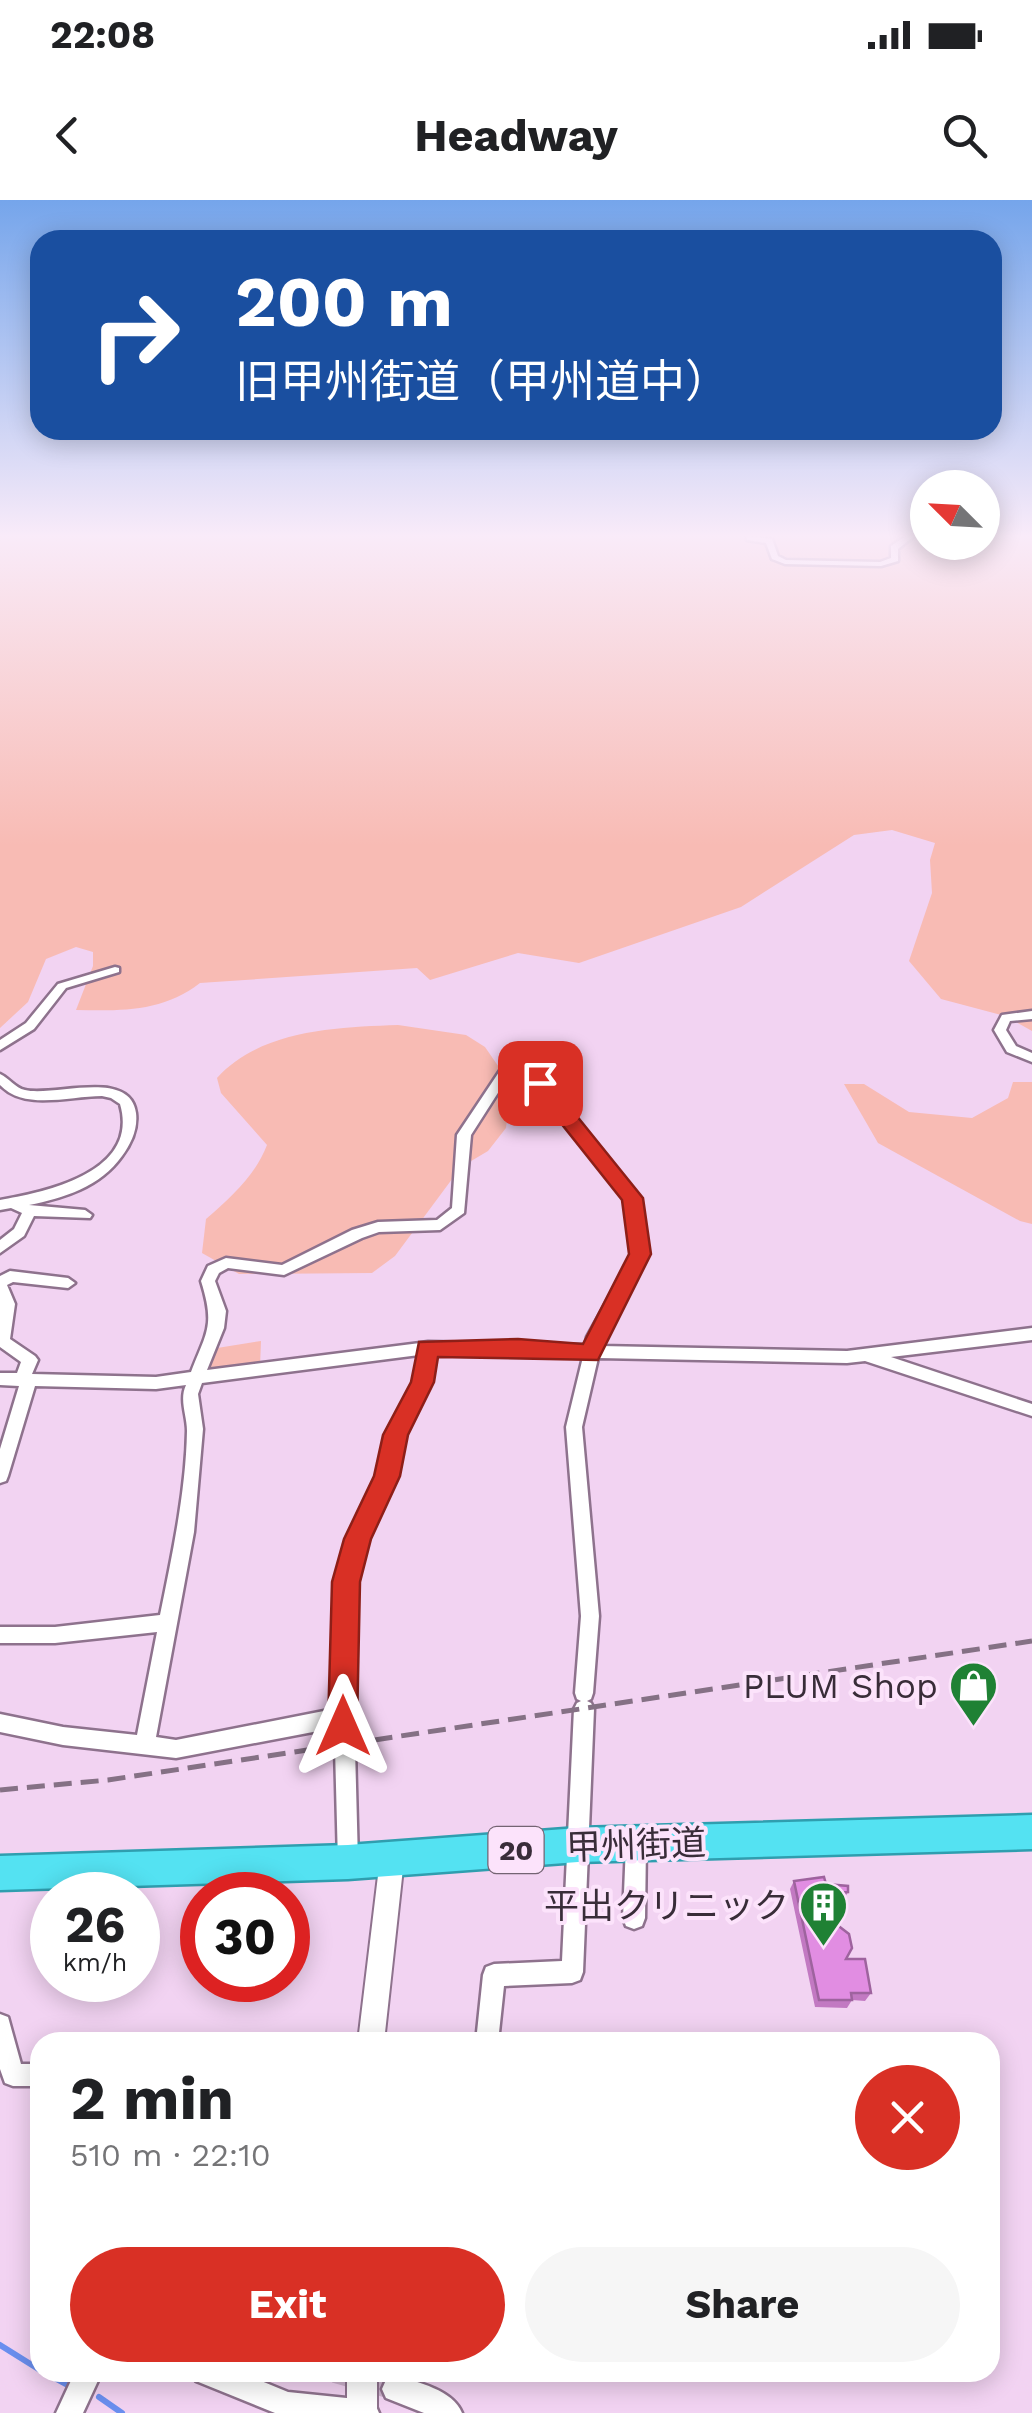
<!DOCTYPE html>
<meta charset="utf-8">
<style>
:root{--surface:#fff;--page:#f6f6f6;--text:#202124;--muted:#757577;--accent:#d93025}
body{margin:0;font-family:"Work Sans","Noto Sans JP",sans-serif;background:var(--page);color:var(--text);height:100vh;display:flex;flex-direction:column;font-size:38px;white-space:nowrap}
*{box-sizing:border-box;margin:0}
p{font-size:32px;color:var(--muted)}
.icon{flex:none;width:55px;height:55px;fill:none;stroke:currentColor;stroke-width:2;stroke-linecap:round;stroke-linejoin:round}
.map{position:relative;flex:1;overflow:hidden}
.details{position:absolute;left:30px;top:1832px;width:970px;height:350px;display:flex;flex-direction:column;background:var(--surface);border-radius:30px;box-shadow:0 5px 25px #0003}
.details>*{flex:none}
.hud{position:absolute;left:30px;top:30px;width:972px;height:210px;border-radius:30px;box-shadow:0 5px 25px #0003;background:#1a4fa0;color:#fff;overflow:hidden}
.needle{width:65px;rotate:294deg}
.fabs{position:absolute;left:910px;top:270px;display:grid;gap:20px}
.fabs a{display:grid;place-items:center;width:90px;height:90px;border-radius:50%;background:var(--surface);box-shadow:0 5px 25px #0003;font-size:50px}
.speed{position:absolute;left:30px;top:1672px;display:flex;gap:20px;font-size:50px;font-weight:700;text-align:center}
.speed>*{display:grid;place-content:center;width:130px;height:130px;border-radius:50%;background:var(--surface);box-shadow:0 5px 25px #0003;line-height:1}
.speed small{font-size:25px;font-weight:400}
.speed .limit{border:15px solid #d22;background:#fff;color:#111}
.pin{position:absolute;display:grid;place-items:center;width:85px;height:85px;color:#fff;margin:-42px;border-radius:20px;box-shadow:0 5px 15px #0006}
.me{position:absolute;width:110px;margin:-55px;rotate:0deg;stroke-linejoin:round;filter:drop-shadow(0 0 8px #0008)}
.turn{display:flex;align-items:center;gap:35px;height:210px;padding:0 40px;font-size:45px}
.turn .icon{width:130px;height:130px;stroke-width:2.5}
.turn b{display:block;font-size:70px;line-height:85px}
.round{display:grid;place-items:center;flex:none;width:105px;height:105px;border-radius:52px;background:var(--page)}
.head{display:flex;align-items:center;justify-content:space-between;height:170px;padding:0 40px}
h1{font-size:60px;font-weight:700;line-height:75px}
.cta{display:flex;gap:20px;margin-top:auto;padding:20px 40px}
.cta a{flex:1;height:115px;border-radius:60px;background:var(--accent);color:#fff;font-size:40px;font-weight:700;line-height:115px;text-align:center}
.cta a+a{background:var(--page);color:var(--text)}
.status{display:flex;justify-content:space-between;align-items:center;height:70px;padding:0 50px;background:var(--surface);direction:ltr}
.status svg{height:28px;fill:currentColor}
header{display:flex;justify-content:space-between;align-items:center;height:130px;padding:0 40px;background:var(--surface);font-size:45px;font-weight:700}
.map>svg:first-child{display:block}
.green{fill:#f8bbb4}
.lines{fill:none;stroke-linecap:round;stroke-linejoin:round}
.stream{stroke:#6a8fef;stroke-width:6}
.minor-tunnel{stroke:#cdb2cd;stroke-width:22;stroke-dasharray:22 11;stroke-linecap:butt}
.minor-casing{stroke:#8e728d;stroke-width:5}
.tertiary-casing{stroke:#8e728d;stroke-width:4}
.trunk-casing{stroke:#2f9eaf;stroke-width:5}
.minor{fill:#fff;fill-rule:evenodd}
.tertiary{fill:#fff;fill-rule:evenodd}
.trunk{fill:#54e2f2;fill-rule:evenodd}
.rail{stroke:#857185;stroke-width:5;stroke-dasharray:18 9;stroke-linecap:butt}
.wall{fill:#c279c2}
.building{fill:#e18de2;stroke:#9e639e;stroke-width:2.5}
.route{fill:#d93025;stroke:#8d1f18;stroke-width:2.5}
.labels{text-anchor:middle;stroke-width:8;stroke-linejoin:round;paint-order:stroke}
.shield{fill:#fce3fb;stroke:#746473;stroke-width:2.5}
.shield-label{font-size:28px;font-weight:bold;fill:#392d39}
.near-poi-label{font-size:35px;fill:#392d39;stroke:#fce3fb;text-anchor:end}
.near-street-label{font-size:35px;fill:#392d39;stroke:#fce3fb}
</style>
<div class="status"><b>22:08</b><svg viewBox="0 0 49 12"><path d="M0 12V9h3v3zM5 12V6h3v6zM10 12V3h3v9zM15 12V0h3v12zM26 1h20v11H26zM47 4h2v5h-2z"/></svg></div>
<header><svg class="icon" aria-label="back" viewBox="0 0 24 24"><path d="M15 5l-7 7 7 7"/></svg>Headway<svg class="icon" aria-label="search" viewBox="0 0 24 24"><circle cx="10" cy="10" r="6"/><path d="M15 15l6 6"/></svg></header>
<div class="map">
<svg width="1032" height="2213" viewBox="0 0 1032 2213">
<rect width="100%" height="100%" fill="#f2d3f2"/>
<path class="green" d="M0,336H927L928,342L1032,336V831L1005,816L941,799L909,761L932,693L930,660L935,643L892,630L854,635L741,707L579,763L518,753L430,780L417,768L200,783C163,812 121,811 76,810L93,766V752L76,747L46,759L28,802L0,828Z
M398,825L466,835L485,847L505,876L508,911L506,928L488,951L461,967L395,1056L372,1073L239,1074L202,1053L206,1019C231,997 255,976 267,945L221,893L217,878C260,830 337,827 398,825Z
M1013,882H1032V1024L1020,1021L878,943L844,884H864L909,912L972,918L1008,898Z
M261,1141L260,1167L204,1172L211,1149Z"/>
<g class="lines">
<path class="stream" d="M0,2145L40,2170
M44,2172L66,2184
M99,2197L122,2213"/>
<path class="minor-tunnel" d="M335,2172L395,2189"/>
<defs>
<path id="minor" d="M747,336L772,339L778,356L786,360L880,362L891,358V346L906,336H914L898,349V361L881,366L785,364L772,359L766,343L747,340Z
M115,767L119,768V772L66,788L34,829L0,850V840L26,823L58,784Z
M1032,811V819L1010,821L1006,830L1016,846L1032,853V862L1007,852L994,830L1002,815Z
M517,850L521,851L639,998L647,1054L603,1137L601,1146L847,1151L1032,1128V1140L891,1157L1032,1204V1216L865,1161L847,1163L598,1158L582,1227L599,1416L593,1493L591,1499L587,1501L591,1503L594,1509L583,1772L580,1780L572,1783L504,1786L498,1842H476L483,1775L486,1767L494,1764L562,1761L574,1509L577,1503L581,1501L577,1499L575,1493L581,1416L566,1227L583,1157L435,1154L430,1182L404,1235L395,1276L367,1339L355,1382L353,1527L350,1534L343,1536L336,1534L334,1528L176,1558L63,1545L0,1532V1514L63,1527L137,1535L157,1432L55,1443H0V1427H55L160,1415C172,1356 186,1291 187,1231C187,1215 179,1200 186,1185L156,1189L35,1186L8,1276L6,1281L0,1283V1249L19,1186L0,1185V1173H17L21,1162L0,1147V1076L10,1071L68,1078L75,1083L68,1088L13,1082L7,1085L15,1104L10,1139L35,1156L38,1160L32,1174L156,1177L191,1172C207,1131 215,1126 201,1081L208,1066L226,1058L282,1065L352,1030L378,1022L437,1020L452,1008L457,935L513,851ZM517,863L625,999L633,1054L587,1137L585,1145L428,1142L207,1170L224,1128L226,1111L215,1081L219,1073L228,1068L284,1075L362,1038L379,1032L440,1030L464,1013L471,935ZM419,1155L414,1182L388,1235L379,1276L349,1339L337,1382L334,1509L176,1540L156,1537L194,1332L203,1229L198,1194L202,1183Z
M0,874C9,878 15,888 25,890C54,897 130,868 136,913C138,929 131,944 122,956C100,987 64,998 29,1005L85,1010L92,1015L90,1018L34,1016L24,1036L0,1053V1040L14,1029L22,1013L11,1008L0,1010V1000C47,992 140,972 120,904L111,898L102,896C70,896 24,911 0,885Z
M345,1539L352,1541L355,1548L358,1662L355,1669L348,1672L341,1669L338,1662L335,1548L338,1541Z
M636,1634L643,1637L646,1644L645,1718L642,1726L634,1729L626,1726L623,1718L626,1644L629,1637Z
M0,1814L8,1817L21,1864H40V1886H13L5,1883L0,1869Z
M75,2172H102L83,2213H56Z
M192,2172H239L288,2192L366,2200L375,2204L379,2213H275L196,2181Z
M395,2176C418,2182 453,2190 462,2213H424L386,2198L382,2189L386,2180Z"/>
<path id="tertiary" d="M392,1647L401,1650L404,1659L384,1842H358L380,1659L383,1650Z
M347,2172H377V2213H347Z"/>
<path id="trunk" d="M1032,1615V1649L578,1662L348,1679L0,1690V1656L348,1645L578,1628Z"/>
</defs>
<use href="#minor" class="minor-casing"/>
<use href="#tertiary" class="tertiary-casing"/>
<use href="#trunk" class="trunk-casing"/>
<use href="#minor" class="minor"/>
<use href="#tertiary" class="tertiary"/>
<use href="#trunk" class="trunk"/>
<path class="rail" d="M0,1590L108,1580L1032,1441"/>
</g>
<path class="wall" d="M794,1681L826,1684L848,1692L843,1701H831L846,1759L871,1793L865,1801L852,1800L847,1808L815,1807L790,1689Z"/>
<path class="building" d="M824,1677L826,1684L848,1686V1692L829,1693L836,1724L849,1734L852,1748L846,1759H865L871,1793H851L852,1800H819L794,1681Z"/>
<linearGradient id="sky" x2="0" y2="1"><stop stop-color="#75a5eb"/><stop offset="0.52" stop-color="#f9ebf9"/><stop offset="1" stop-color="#f9ebf9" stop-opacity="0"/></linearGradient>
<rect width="1032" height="646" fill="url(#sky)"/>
<path class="route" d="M540,877L547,879L643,998L651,1054L598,1160L438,1157L434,1182L408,1235L400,1276L371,1339L360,1382L357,1526L353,1536L343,1541L332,1536L328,1526L332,1382L344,1339L374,1276L383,1235L411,1182L419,1142L518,1139L583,1144L629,1054L622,1000L533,888V879Z"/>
<defs>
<symbol id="shop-pin" viewBox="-11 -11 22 30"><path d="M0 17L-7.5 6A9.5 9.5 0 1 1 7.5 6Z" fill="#1f8134" stroke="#fce3fb"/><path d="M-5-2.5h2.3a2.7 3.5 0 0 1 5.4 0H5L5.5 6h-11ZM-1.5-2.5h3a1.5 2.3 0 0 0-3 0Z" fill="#fff"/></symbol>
<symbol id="building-pin" viewBox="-11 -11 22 30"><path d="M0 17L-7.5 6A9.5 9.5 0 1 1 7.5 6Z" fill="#1f8134" stroke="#fce3fb"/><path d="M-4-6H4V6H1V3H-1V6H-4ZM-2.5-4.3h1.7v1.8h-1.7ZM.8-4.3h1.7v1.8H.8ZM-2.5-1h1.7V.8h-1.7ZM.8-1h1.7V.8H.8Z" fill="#fff"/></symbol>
</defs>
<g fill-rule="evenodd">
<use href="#shop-pin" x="946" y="1458" width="55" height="75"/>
<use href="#building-pin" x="796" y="1678" width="55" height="75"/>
</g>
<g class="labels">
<rect class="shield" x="488.5" y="1627" width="55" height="46" rx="8"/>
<g class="shield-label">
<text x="516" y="1660">20</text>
</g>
<g class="near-poi-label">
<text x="938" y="1498">PLUM Shop</text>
<text x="789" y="1718">平出クリニック</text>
</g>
<g class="near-street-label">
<text transform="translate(636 1645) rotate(-2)" y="12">甲州街道</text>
</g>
</g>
</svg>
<div class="fabs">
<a><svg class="needle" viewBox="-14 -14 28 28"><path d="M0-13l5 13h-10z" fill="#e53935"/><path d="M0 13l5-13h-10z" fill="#757577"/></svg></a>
</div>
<div class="speed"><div>26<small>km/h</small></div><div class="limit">30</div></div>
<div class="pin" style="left:540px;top:883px;background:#d93025"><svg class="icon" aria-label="arrive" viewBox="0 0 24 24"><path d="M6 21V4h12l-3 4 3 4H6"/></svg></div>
<svg class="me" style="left:343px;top:1526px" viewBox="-20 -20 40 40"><path d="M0-17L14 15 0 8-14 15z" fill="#d93025" stroke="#fff" stroke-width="4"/></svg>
<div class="hud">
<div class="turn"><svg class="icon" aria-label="right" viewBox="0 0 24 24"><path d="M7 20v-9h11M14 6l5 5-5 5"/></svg><div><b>200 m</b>旧甲州街道（甲州道中）</div></div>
</div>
<section class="details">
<div class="head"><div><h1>2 min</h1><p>510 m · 22:10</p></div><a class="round" style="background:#d93025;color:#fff"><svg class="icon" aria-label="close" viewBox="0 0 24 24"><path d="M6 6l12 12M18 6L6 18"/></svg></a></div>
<div class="cta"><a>Exit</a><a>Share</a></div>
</section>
</div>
